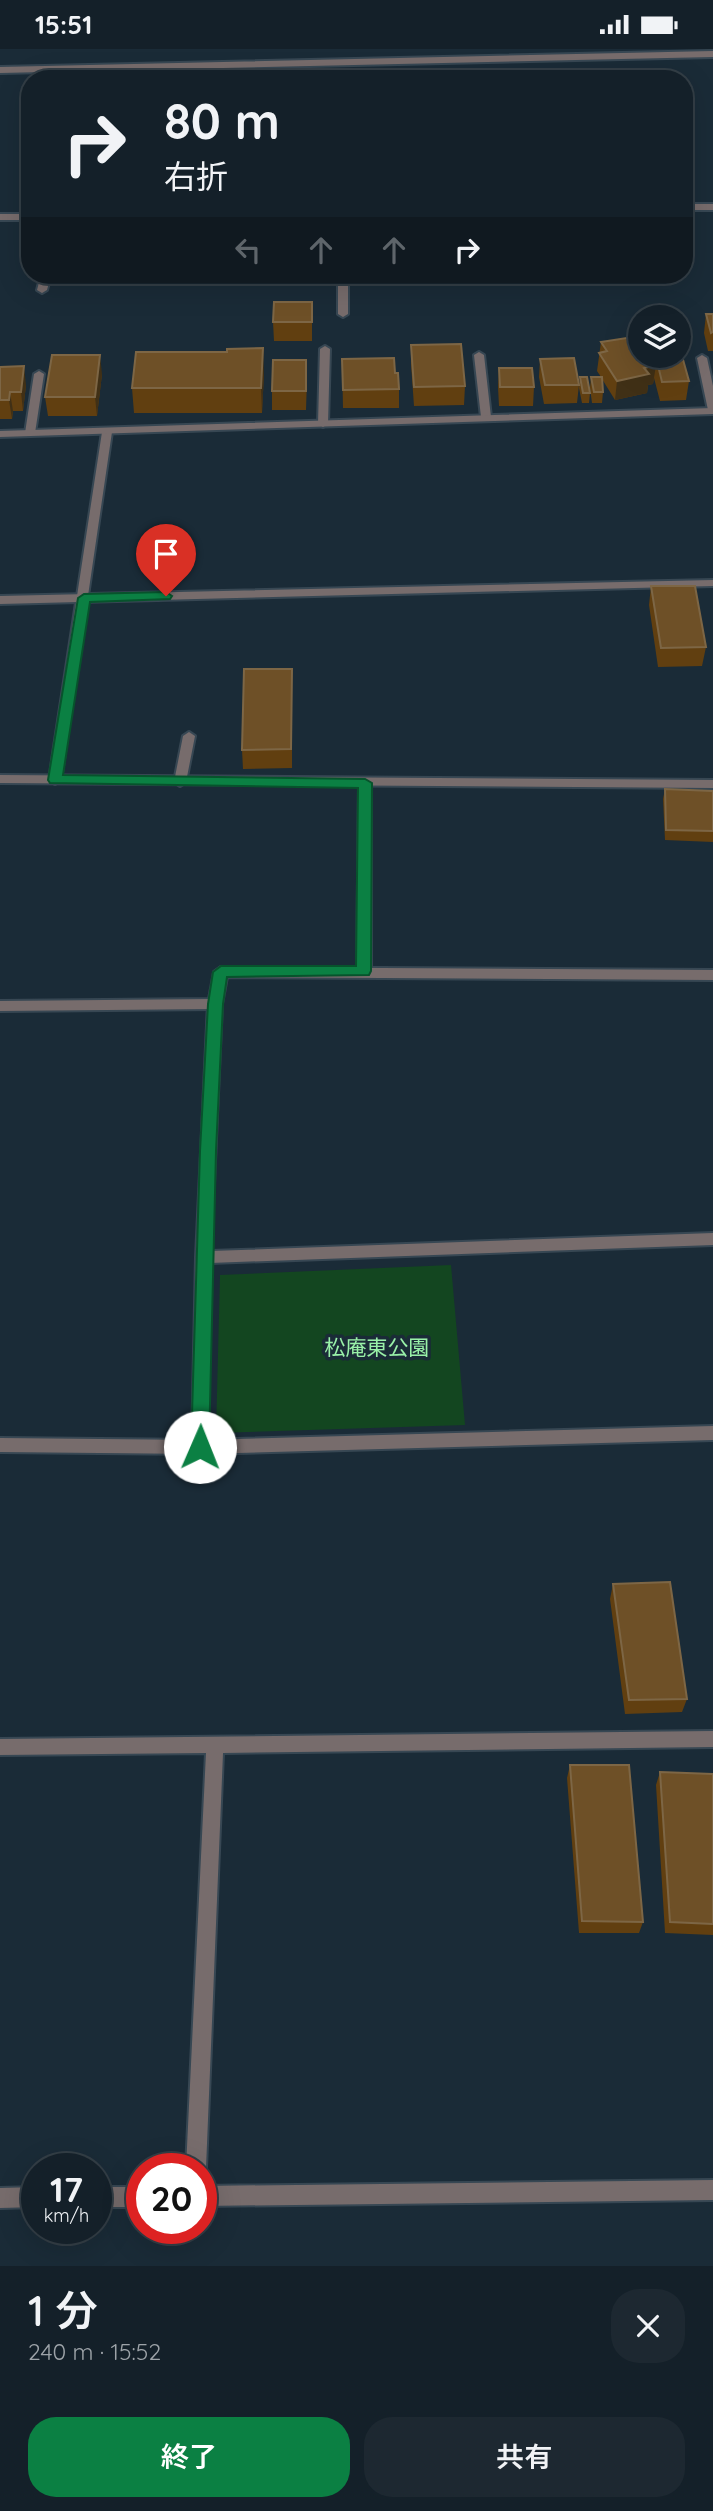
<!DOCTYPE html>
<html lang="ja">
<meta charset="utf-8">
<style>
:root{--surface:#142029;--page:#1d2831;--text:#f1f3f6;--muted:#9da3a8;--line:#333e46;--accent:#0b8043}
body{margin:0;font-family:Quicksand,"Noto Sans JP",sans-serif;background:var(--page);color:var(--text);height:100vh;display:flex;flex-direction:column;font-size:26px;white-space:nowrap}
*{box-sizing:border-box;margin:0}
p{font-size:23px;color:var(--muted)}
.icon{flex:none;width:38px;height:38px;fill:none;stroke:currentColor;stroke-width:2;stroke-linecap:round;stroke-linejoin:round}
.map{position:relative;height:2217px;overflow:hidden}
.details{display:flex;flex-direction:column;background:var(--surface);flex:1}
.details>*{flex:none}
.guide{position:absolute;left:21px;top:21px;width:672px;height:214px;border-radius:28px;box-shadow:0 7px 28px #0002,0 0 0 2px var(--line);background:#142029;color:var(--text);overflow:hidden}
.buttons{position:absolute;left:628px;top:256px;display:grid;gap:14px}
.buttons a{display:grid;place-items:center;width:63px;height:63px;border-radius:50%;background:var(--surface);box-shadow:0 7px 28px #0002,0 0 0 2px var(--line);font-size:35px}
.speed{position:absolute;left:21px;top:2104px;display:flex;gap:14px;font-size:35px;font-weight:700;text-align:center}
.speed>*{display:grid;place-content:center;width:91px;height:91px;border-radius:50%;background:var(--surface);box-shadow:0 7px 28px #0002,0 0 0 2px var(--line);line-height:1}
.speed small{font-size:18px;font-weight:400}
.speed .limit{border:10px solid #d22;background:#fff;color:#111}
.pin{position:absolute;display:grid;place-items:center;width:60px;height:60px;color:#fff;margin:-72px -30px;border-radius:50% 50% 50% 0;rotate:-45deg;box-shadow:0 0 7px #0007}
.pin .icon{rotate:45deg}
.me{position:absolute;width:77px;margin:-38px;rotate:1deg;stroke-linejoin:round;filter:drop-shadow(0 0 5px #0008)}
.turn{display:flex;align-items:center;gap:24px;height:147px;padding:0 28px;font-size:32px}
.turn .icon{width:91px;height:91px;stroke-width:2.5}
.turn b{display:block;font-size:49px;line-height:60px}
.lanes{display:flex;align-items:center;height:66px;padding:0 28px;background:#0003;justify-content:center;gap:35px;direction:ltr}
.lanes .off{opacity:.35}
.round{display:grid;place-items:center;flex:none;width:74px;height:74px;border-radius:28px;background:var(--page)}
.head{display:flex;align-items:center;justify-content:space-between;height:119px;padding:0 28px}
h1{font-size:42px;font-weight:600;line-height:52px}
.primary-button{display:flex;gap:14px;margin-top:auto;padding:14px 28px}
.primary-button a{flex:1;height:80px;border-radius:28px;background:var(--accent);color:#fff;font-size:28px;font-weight:600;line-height:80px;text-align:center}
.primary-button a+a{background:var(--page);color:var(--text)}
.status{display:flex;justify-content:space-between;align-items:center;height:49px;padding:0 35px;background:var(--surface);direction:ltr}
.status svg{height:19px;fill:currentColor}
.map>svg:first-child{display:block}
.green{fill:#134620}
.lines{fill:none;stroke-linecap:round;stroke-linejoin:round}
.service-casing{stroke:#374753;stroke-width:4}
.minor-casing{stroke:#374753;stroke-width:4}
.service{fill:#776c6c;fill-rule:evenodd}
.minor{fill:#776c6c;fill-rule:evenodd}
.wall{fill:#613f10}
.shaded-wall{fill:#403016}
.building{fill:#6e5027;stroke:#7d6645;stroke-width:2}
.route{fill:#0b8043;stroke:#07532c;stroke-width:2}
.labels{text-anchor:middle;stroke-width:7;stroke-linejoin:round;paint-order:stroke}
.park-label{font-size:21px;fill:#99f1a8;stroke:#1a2b37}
</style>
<div class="status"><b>15:51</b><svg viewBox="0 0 49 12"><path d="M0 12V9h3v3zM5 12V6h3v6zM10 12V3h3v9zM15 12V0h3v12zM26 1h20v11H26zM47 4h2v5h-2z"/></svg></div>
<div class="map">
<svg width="713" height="2217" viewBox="0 0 713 2217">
<rect width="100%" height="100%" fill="#1a2b37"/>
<path class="green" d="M451,1216L465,1376L216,1384L220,1226Z"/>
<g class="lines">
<defs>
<path id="service" d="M41,226H51L47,241L42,244L37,241Z
M338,226H348V265L343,268L338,265Z
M325,297L330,300L328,375L323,378L318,375L320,300Z
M479,303L484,306L491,368L486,371L481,368L474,306Z
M702,306L707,309L713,337V364L708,361L697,309Z
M39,322L44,325L35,384L30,387L25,384L34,325Z
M107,380L112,383L61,731L55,735L49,731L102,383Z
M189,683L195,687L186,733L180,737L174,733L183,687Z
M365,730L371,734V922L364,927L357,922L359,734Z
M215,950L222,955L211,1202L713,1184V1196L210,1214L208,1398L205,1403L200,1405L195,1403L192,1398L196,1208L208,955Z"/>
<path id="minor" d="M713,2V8L0,24V18Z
M684,155H713V161H684Z
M0,165H30V171H0Z
M713,359V365L0,388V382Z
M713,531V537L0,555V547Z
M0,726L713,731V739L0,734Z
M221,918L713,921V931L227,928L222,955L215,960L0,962V952L209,950L214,923Z
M713,1377V1391L200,1405L0,1403V1389L200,1391Z
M713,1682V1698L223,1704L206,2119L201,2126V2119H186L206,1704L0,1706V1690Z
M713,2131V2151L201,2157V2137Z
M37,2138V2158L0,2159V2139Z
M96,2138H142V2158H96Z"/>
</defs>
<use href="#service" class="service-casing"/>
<use href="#minor" class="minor-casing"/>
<use href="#service" class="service"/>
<use href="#minor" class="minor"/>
</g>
<path class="wall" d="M312,253V292H274L273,273Z
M706,265H713V302H708L704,284Z
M601,293L655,316L656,308L689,332L686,351L660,352L654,329L653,335L648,336L647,344L615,351L602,330L603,343L602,354H592L590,339L591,328H601L597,322Z
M411,296L465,337L464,356L414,357L411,315Z
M342,310L399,340V359H343Z
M540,310L579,336L577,354L544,355L539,328Z
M0,318L26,336L23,362H13L12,370H0Z
M499,319L534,338L533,357H499L498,338Z
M264,324L262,364H134L132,339Z
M102,325L97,367H48L45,348Z
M580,328L590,344L589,354H582L579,339Z
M307,330L306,361H272V342Z
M651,537L706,598L702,617L658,618L649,556Z
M292,620V719L243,720L242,701Z
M665,740L713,742V793L665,791L663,750Z
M613,1535L687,1650L682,1663L625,1665L610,1550Z
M570,1716L643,1873L639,1884H579L567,1729Z
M660,1723L713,1725V1886L665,1884L656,1736Z"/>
<path class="shaded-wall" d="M263,299L264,324L262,364L261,339Z
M100,306L102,325L97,367L95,348Z
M656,316L653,335L648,336L647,344L615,351L617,332L644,319Z
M24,317L26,336L23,362L21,343Z
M10,343L13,362L12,370L9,351Z"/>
<path class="building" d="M274,253H312V273H273Z
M706,265H713V283L711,284Z
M633,288L640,297V306H648L656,316L644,319L649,325L617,332L599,304L607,302L601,293Z
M461,295L465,337L414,338L411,296Z
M263,299L261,339H132L136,303H227V300Z
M52,306H100L95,348H45Z
M682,307L689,332L662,333L656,308Z
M394,309L395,324H398L399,340L343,341L342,310Z
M574,309L579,336H545L540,310Z
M273,311H306V342H272Z
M24,317L21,343H10L9,351H0V318Z
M499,319H532L534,338H500Z
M580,328H587L590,344H583Z
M591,328H602L603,343H594Z
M651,537H695L706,598L661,599Z
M244,620H292L291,700L242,701Z
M665,740L713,742V782L666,781Z
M670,1533L687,1650L629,1651L613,1535Z
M570,1716H629L643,1873L582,1872Z
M660,1723L713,1725V1875L670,1873Z"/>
<path class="route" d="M166,543L172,547L170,550L90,553L63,726L365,730L372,734L371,922L369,926L227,928L223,955L216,1102L209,1398L206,1403L200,1405L194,1403L191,1398L200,1102L208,955L213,923L221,917H356L358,739L50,734L48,731L78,549L84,545Z"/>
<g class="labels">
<g class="park-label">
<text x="377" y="1306">松庵東公園</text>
</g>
</g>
</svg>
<div class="buttons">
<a><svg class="icon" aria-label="layers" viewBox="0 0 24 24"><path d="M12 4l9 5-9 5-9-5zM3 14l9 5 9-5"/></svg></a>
</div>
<div class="speed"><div>17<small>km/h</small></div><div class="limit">20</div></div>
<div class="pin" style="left:166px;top:547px;background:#d93025"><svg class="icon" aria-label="arrive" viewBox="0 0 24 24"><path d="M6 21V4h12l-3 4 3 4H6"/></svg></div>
<svg class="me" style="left:200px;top:1398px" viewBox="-20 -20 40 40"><circle r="19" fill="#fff"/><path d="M0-13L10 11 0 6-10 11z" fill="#0b8043"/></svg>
<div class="guide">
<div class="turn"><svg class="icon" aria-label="right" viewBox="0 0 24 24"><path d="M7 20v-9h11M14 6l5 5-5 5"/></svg><div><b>80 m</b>右折</div></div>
<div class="lanes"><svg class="icon off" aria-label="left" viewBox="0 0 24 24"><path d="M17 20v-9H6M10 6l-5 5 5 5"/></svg><svg class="icon off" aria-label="ahead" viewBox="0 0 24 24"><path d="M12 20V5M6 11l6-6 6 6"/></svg><svg class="icon off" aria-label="ahead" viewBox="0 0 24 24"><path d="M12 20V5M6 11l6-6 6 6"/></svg><svg class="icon" aria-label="right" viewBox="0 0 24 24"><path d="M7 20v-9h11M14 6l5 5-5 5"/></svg></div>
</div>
</div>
<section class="details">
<div class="head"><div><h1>1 分</h1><p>240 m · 15:52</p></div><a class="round"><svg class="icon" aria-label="close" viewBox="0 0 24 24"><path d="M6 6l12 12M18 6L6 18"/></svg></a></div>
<div class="primary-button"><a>終了</a><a>共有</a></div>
</section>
